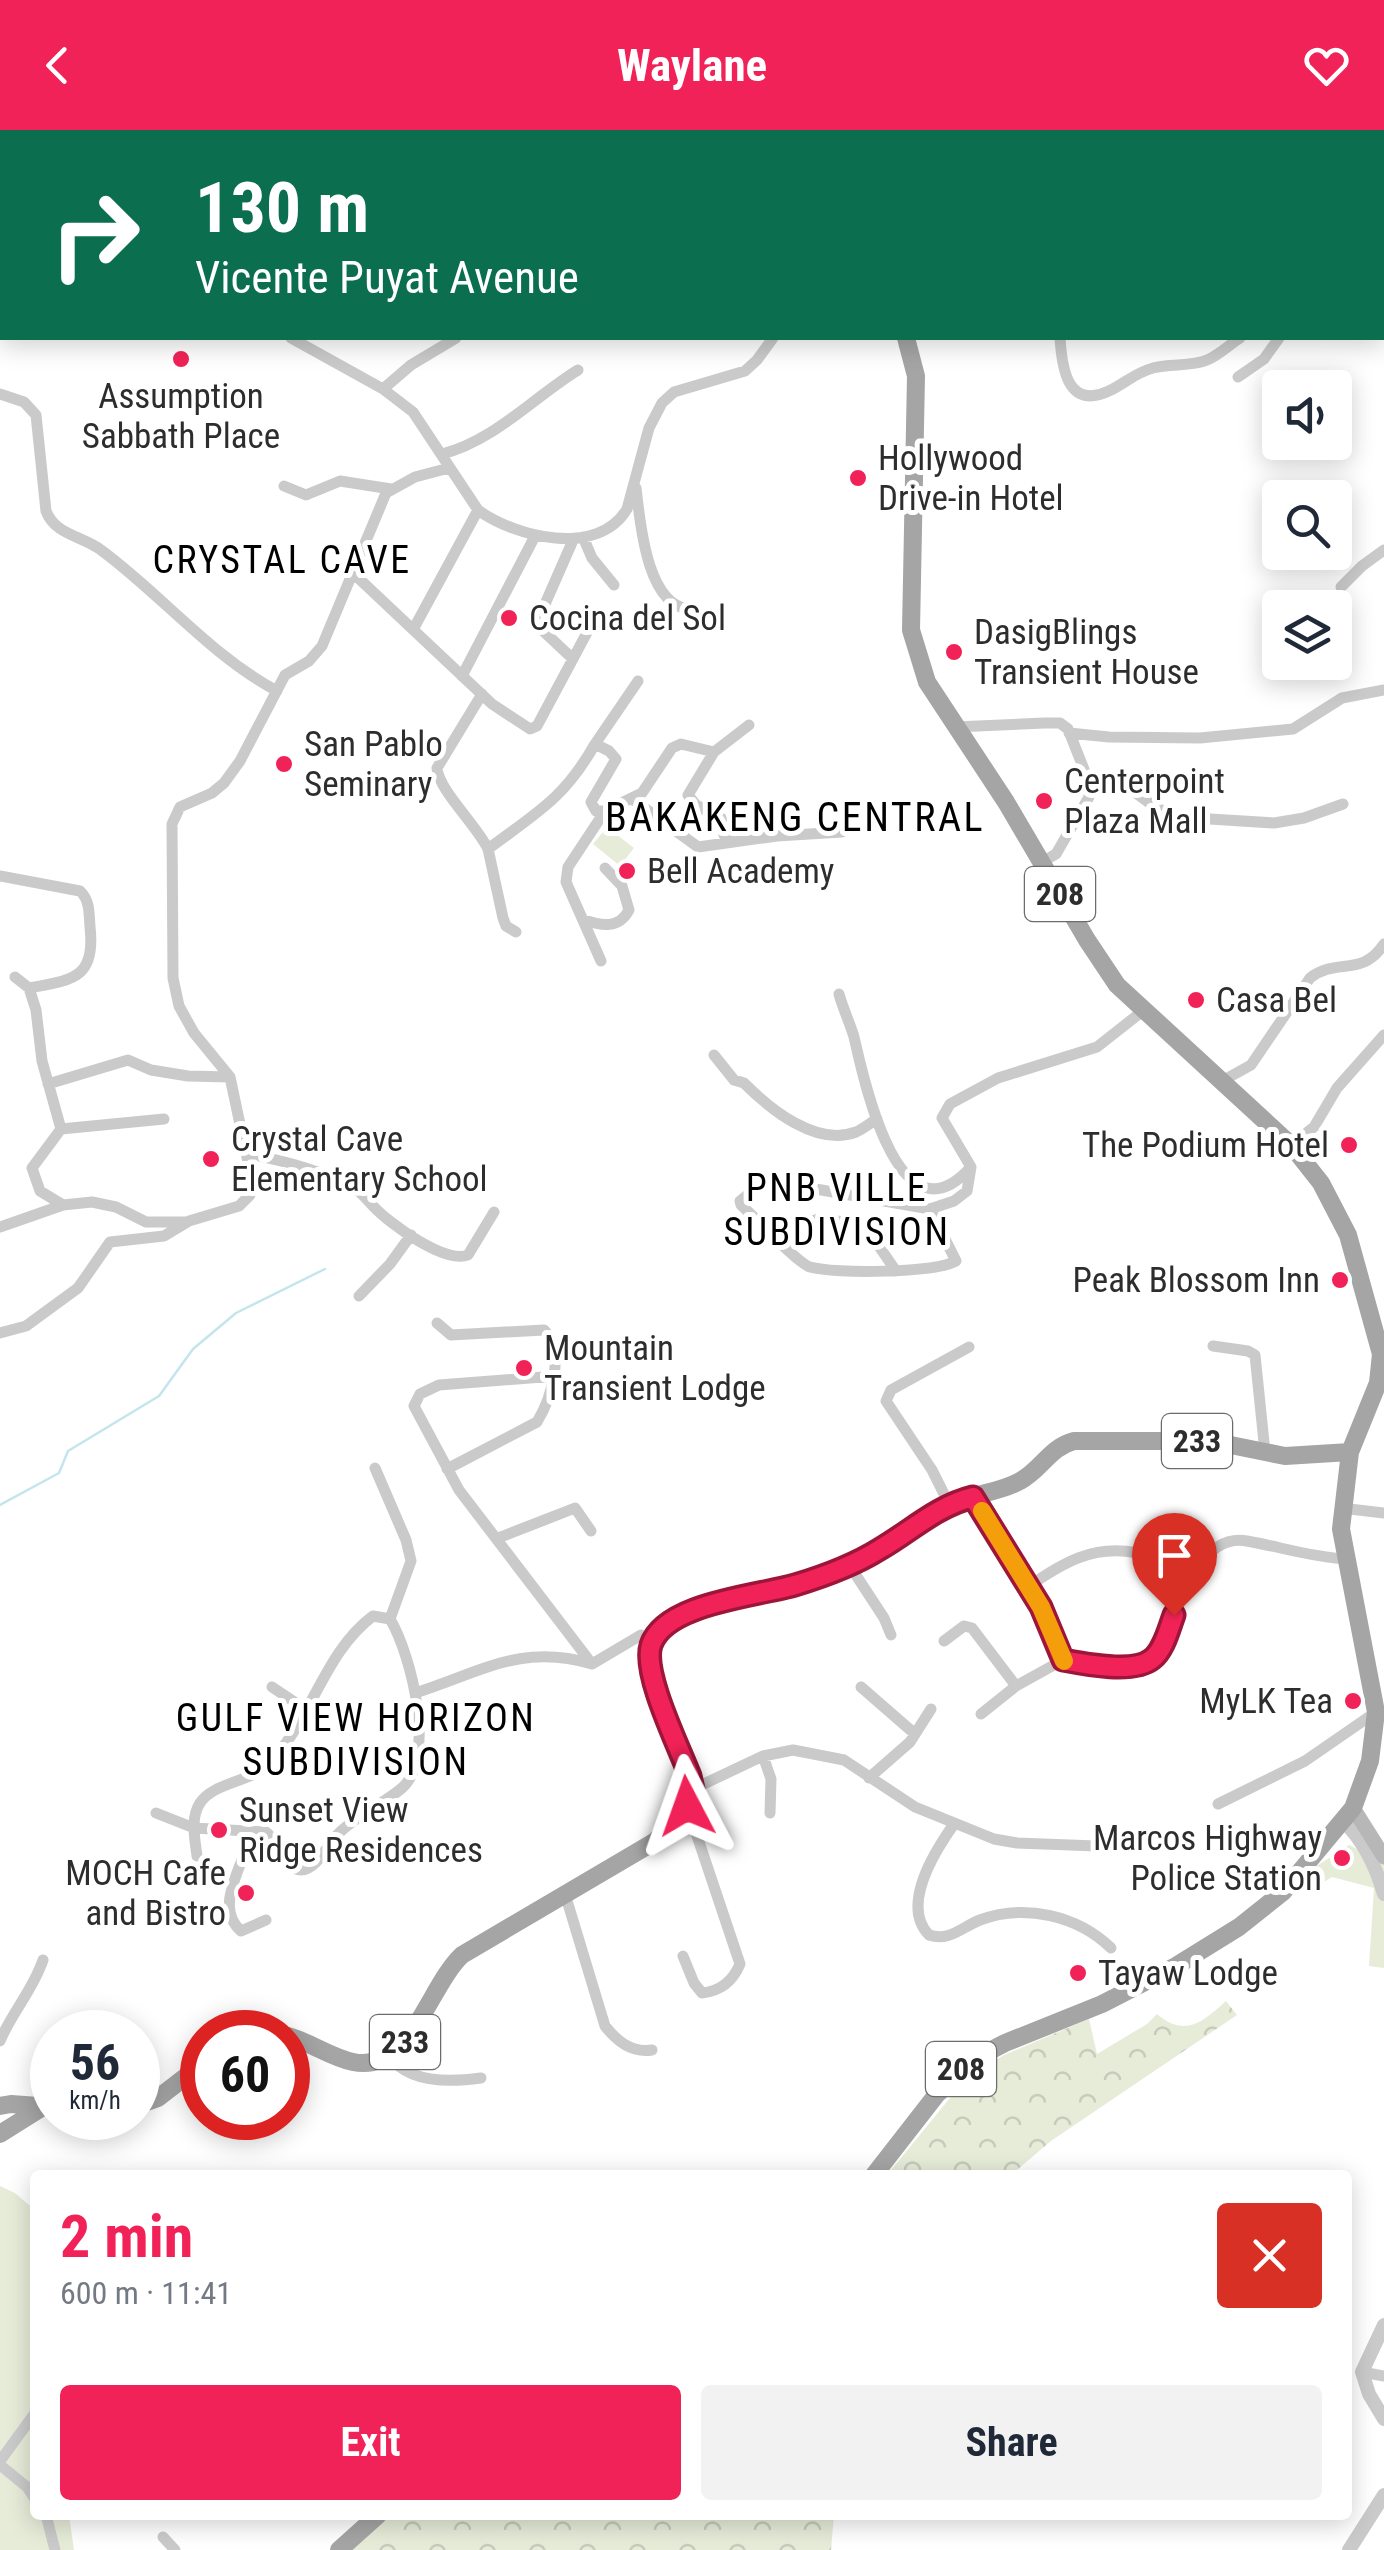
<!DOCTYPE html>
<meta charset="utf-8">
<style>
:root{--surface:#fff;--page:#f2f2f3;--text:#1f2937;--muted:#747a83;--accent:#f12257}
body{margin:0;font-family:"Roboto Condensed",sans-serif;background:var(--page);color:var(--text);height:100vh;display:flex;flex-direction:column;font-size:38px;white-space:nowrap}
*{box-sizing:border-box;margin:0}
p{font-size:32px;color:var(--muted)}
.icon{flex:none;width:55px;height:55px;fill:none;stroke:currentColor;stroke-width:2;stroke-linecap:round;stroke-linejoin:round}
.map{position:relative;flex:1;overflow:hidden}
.drawer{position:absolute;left:30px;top:2040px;width:1322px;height:350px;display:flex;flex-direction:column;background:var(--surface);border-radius:10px;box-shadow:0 5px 25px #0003}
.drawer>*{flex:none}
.top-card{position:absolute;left:0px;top:0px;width:1385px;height:210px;box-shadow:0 5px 25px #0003;background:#0b6e4f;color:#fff;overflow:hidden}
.controls{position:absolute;left:1262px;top:240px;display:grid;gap:20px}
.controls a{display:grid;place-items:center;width:90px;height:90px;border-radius:10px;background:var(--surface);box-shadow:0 5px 25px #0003;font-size:50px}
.speed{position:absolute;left:30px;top:1880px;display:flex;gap:20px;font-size:50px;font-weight:700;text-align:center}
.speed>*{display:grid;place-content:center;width:130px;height:130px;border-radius:50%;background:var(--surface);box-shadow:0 5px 25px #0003;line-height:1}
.speed small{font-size:25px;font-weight:400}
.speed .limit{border:15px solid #d22;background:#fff;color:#111}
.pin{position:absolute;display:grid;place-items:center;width:85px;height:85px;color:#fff;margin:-102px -42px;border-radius:50% 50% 50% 0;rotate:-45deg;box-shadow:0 0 10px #0007}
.pin .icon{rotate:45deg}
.me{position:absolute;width:110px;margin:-55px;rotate:356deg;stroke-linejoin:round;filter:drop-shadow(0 0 8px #0008)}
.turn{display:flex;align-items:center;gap:35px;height:210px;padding:0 30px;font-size:45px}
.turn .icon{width:130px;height:130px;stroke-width:2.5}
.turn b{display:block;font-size:70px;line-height:85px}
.round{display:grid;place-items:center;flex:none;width:105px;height:105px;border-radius:10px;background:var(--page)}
.headline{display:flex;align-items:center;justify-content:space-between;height:170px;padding:0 30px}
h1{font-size:60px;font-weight:700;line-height:75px;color:var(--accent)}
.primary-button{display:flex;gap:20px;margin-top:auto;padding:20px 30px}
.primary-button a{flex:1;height:115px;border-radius:10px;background:var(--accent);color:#fff;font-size:40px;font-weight:700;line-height:115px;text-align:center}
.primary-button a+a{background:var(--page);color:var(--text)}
header{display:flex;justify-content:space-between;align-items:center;height:130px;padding:0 30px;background:var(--accent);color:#fff;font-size:45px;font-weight:700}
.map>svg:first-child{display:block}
.green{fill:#e7ecd9}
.forest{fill:url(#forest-crowns)}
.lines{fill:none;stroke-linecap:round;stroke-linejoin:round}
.stream{stroke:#c4e5ed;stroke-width:2.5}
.minor{stroke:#cacaca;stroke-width:11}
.tertiary{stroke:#cacaca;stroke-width:14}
.secondary{stroke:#b7b7b7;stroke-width:15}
.primary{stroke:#a5a5a5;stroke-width:18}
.route-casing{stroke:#9d1639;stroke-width:25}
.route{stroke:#f12257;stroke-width:18}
.slow{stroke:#f59e0b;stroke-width:18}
.poi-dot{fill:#f12257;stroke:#fff;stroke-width:4}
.labels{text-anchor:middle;stroke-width:10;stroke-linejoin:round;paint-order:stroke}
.shield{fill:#fff;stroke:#6c6c6c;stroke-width:2.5}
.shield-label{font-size:32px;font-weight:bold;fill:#2d2d2d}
.poi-label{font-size:35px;fill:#2d2d2d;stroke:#fff;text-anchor:start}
.neighbourhood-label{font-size:38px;letter-spacing:2.5px;fill:#000;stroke:#fff}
.quarter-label{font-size:40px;letter-spacing:2.5px;fill:#000;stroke:#fff}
</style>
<header><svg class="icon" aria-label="back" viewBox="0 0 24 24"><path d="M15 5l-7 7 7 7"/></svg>Waylane<svg class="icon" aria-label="heart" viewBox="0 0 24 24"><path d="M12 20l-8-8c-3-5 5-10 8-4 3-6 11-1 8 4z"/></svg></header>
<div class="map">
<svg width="1384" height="2420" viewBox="0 0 1384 2420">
<defs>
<pattern id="forest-crowns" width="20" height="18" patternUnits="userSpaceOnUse" patternTransform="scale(2.5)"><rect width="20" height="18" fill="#e7ecd9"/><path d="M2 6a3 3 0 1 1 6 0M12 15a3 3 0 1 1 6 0" fill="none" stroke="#c6cbbb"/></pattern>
</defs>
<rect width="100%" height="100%" fill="#fff"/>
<path class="green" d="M607,697L634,718L620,736L593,714Z
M1364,1712L1384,1727V1838L1369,1836L1374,1758L1332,1747L1321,1754L1309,1741L1349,1715L1357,1719Z
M0,2056L15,2063L35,2080V2385H69L74,2420H0Z"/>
<path class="forest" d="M1226,1871L1237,1885L1051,2011L1011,2045H887L954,1963L975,1943L1004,1925L1089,1889L1097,1924L1147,1894L1157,1884C1185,1908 1203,1892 1226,1871Z
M383,2385H834L831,2420H343Z"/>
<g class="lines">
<path class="stream" d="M0,1375L59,1343L68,1321L159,1266L193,1219L236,1183L325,1139"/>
<path class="minor" d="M148,0L151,2
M1238,0V2
M1296,0L1298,2
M62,2L68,0
M793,2L797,0
M936,2L937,0
M1191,2L1193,0
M0,17L2,18
M1382,150L1384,149
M291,208L383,259L413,282L478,380C515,407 598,428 627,379L649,298L662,273L674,262L745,241L757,230L773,208
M1060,208C1062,240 1068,281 1111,260C1125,253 1137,242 1153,238C1170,233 1191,237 1207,230C1219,225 1230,214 1240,208
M1238,247L1264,229L1279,208
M383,259L411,235L456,208
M0,264L24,272L36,285L46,381C55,405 83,406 101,420C162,465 210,525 277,561
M442,324C494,311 534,267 578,240
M284,356L306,365L340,351L391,359
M636,358C640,390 646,475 689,479
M583,407L592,428L614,455
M353,443L492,574L530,599L537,596L590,497
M1341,457L1362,436L1384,420
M414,498L478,380
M573,529L540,498L538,490L574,408
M462,546L535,406
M482,564L437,638C439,661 476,694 488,719C536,683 564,669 595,614L609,621L616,629L591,672L596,681H605
M955,597L1044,593H1060L1068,599L1087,647L1089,667L1056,724L1042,732
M1069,603L1109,607L1200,608L1293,599L1342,568L1384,560
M595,614L638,551
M1087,647L1113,646L1155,677L1178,687L1274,693L1304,688L1343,674
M632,669L698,717L777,706L842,702
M733,712L724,705L721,688L696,675L688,665L714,622L749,595
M488,719L503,788L506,796L516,802
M0,746L80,761C90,770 89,784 90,797C96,849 72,850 29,858L15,847
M584,790C602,796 619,799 629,780L622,756L605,738
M601,831L566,752L568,737L605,681L642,663L672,618L681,614L714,622
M29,858L36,880L42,931L61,999
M839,864C843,879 850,893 854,907C864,951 899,1118 971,1037
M714,925L734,950L744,953C770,979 816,1017 856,1002C863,999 870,993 877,989
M1224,950L1251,935L1310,848C1337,827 1361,848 1384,814
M48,954L128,930L151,940L188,946L230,947
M61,999L164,989
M61,999L32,1038L40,1061L63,1075
M1291,1015L1314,997L1337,958L1384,905
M247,1024C283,1030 318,1040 351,1056C361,1061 366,1069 374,1077C390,1094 445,1134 468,1125L494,1082
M930,1079L956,1131C935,1143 835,1144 810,1137C797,1133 755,1087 741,1075L740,1071L760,1055L770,1051L930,1079L954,1071L967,1061L971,1037L942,988L950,974L998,948L1097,917L1144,880
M0,1097L63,1075L92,1072L116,1077L146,1092H185
M775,1106L820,1088L865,1096L896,1141
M359,1166L390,1134L411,1105
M437,1193L451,1205L544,1200C566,1222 551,1269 537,1292L447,1339
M0,1203L26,1196L78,1158L110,1112L164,1106L189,1091L239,1076L250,1065L252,1051L230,947L194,903L179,876L173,848L172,694L180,677L212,663L224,653L240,631L285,545L309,531L322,516L386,363L415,347L449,338
M1213,1216L1248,1221L1255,1225L1265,1322
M555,1246L439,1255L420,1264L414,1276L459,1360L592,1534
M375,1338L406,1410L411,1431L390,1489
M973,1367L1041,1477L1063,1530
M949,1374L932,1340L886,1271L891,1260L969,1217
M1341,1378L1384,1383
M498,1408L575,1378L591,1401
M850,1436L884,1488L891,1505
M1028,1457C1062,1433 1094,1414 1137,1423
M944,1511L964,1496L972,1498L1016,1556
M1063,1530C1090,1535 1137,1547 1158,1523C1175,1488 1196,1401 1247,1411C1281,1417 1311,1427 1346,1429
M272,1557L305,1579
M861,1557L915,1604
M415,1563C481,1542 521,1513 592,1534L641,1505L652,1512
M981,1584L1016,1556L1063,1530
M763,1626L771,1649L770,1683
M869,1648L910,1612L931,1579
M693,1659L763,1626L793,1620L844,1630L915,1677L994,1709L1017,1713L1123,1717
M1218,1674L1305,1631L1376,1582
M156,1683L194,1698L266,1702C278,1710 286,1740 301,1740C317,1740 328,1713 339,1703C357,1685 382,1675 402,1658C437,1627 411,1524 390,1489L373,1486C323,1523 311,1594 266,1636C249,1652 213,1653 200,1673C190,1688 195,1710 197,1726
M954,1694C935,1721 900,1775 929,1805C949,1812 962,1797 980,1790C1025,1773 1078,1786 1111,1818
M250,1700C248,1732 211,1775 241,1801L266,1790
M565,1764L605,1896C617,1911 631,1923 652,1920
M683,1826L694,1853L702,1863C721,1861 733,1851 740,1834L687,1676
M0,1911C12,1882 33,1860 43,1830
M390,1926C408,1954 452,1952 481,1948
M1362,2242L1384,2246
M0,2331L35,2283
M0,2335L27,2357L35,2369
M46,2385L55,2420
M163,2407L175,2420"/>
<path class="tertiary" d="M1344,1692C1365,1712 1376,1737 1384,1764
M1384,2195L1362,2242L1369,2264L1384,2289
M1349,2420L1384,2365"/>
<path class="secondary" d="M1353,1678L1384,1727"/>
<path class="primary" d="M821,0L822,2
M288,1906C310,1912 330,1927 353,1932C410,1944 428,1857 462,1825L654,1712C671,1697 688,1682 693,1659C685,1625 641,1543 652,1514C665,1476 717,1474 750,1467C777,1461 804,1453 830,1444C874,1429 907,1395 948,1375C971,1363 997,1364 1020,1351C1041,1340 1050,1317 1074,1311H1211L1285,1326L1350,1322
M138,1975L158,1968L202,1934
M0,1976L11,1974L52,1977
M0,2004L43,1977
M874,2045L937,1964L978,1927L1005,1913L1102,1874L1176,1836L1239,1797L1283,1762L1353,1678L1370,1631L1376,1582L1341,1399L1350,1322L1378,1253L1381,1224L1348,1105L1321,1053L1291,1015L1117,855L1087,810L1006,672L927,552L911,500L916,246L906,208
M339,2420L378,2385"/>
</g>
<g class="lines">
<defs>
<path id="route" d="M687,1676L693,1659L690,1646C679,1617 642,1543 651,1515C665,1473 757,1466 795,1455C825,1446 853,1436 880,1419C911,1401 937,1376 973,1367L1041,1477L1063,1530C1084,1534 1134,1544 1152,1529C1164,1520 1169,1498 1174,1485"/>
</defs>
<use href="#route" class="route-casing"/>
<use href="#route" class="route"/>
<path class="slow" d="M982,1381L1041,1477L1064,1531"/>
</g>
<g class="poi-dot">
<circle cx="181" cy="229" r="10"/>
<circle cx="858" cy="348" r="10"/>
<circle cx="509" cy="488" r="10"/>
<circle cx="954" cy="522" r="10"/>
<circle cx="284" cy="634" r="10"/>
<circle cx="1044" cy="671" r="10"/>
<circle cx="627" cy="741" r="10"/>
<circle cx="1196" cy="870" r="10"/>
<circle cx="1349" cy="1015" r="10"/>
<circle cx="211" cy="1029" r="10"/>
<circle cx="1340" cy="1150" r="10"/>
<circle cx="524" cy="1238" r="10"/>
<circle cx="1353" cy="1571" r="10"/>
<circle cx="219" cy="1700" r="10"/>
<circle cx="1342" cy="1728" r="10"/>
<circle cx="246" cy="1763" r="10"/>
<circle cx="1078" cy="1843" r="10"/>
</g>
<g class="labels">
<g class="shield">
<rect x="1025" y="737" width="70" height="54" rx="8"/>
<rect x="1162" y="1284" width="70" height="54" rx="8"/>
<rect x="370" y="1885" width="70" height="54" rx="8"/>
<rect x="926" y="1912" width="70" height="54" rx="8"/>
</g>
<g class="shield-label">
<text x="1060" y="775">208</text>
<text x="1197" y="1322">233</text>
<text x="405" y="1923">233</text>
<text x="961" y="1950">208</text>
</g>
<g class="poi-label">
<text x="181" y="278" text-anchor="middle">Assumption<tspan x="181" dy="40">Sabbath Place</tspan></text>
<text x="878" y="340">Hollywood<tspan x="878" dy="40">Drive-in Hotel</tspan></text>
<text x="529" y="500">Cocina del Sol</text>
<text x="974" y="514">DasigBlings<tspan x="974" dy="40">Transient House</tspan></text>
<text x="304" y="626">San Pablo<tspan x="304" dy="40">Seminary</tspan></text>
<text x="1064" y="663">Centerpoint<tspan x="1064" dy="40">Plaza Mall</tspan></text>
<text x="647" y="753">Bell Academy</text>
<text x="1216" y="882">Casa Bel</text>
<text x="231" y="1021">Crystal Cave<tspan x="231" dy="40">Elementary School</tspan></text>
<text x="1329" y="1027" text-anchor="end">The Podium Hotel</text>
<text x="1320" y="1162" text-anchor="end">Peak Blossom Inn</text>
<text x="544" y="1230">Mountain<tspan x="544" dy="40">Transient Lodge</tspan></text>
<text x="1333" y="1583" text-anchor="end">MyLK Tea</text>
<text x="239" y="1692">Sunset View<tspan x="239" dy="40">Ridge Residences</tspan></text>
<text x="1322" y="1720" text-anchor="end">Marcos Highway<tspan x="1322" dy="40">Police Station</tspan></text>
<text x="226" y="1755" text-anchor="end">MOCH Cafe<tspan x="226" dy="40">and Bistro</tspan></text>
<text x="1098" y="1855">Tayaw Lodge</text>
</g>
<g class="neighbourhood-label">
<text x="282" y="443">CRYSTAL CAVE</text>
<text x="837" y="1071">PNB VILLE<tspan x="837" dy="44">SUBDIVISION</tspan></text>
<text x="356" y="1601">GULF VIEW HORIZON<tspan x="356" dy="44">SUBDIVISION</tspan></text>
</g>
<g class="quarter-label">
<text x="795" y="701">BAKAKENG CENTRAL</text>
</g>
</g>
</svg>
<div class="controls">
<a><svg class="icon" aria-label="sound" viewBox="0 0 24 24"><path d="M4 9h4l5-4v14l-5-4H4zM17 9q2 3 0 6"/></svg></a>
<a><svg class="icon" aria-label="search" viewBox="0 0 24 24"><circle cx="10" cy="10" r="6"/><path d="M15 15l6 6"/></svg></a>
<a><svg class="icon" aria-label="layers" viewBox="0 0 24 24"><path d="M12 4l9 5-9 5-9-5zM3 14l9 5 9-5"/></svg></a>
</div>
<div class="speed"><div>56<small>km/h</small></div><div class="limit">60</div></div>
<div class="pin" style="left:1174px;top:1485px;background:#d93025"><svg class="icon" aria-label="arrive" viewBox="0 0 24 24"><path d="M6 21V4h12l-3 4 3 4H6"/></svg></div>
<svg class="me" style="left:687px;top:1676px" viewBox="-20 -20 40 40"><path d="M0-17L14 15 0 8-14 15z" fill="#f12257" stroke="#fff" stroke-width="4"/></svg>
<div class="top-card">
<div class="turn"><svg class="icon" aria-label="right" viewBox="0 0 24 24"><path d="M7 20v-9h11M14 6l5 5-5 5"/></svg><div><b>130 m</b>Vicente Puyat Avenue</div></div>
</div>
<section class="drawer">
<div class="headline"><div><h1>2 min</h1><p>600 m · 11:41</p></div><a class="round" style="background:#d93025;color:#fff"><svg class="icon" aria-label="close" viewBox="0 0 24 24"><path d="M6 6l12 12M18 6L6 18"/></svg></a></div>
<div class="primary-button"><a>Exit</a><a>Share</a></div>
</section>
</div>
